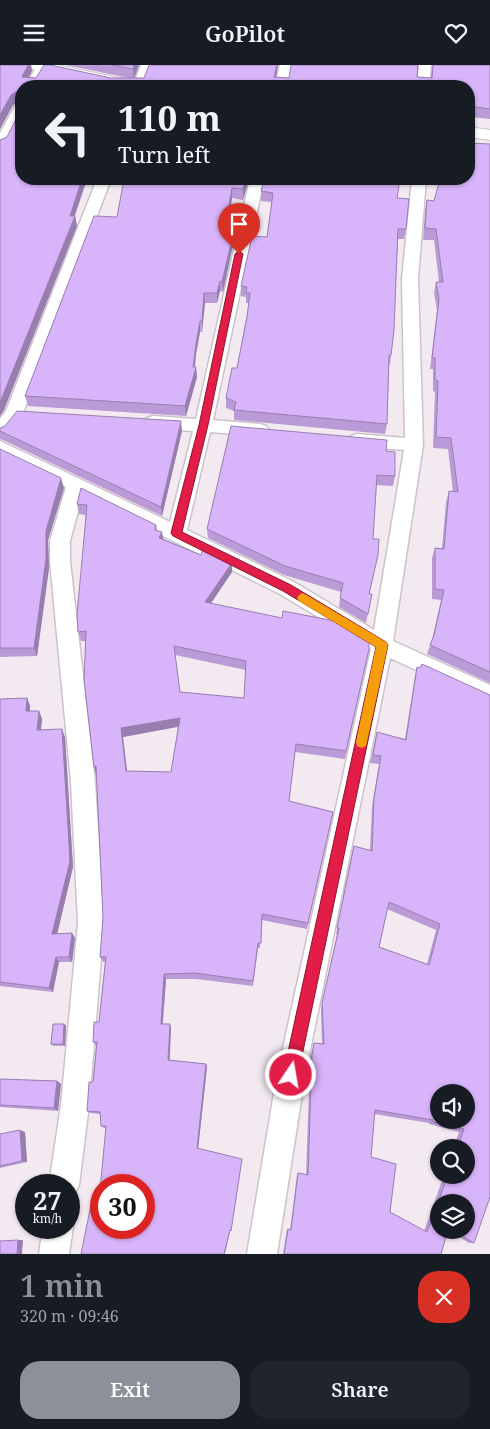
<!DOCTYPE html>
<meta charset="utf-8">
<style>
:root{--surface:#171b24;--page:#20242c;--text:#f1f3f6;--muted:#9ea1a6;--accent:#8c9099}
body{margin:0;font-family:"Noto Serif",serif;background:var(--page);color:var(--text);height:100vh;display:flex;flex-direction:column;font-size:19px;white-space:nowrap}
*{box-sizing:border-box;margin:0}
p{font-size:16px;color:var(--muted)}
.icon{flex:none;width:28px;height:28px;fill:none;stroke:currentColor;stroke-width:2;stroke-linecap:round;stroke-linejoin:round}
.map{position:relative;height:1189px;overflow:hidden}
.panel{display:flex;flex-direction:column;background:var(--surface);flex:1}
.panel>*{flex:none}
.top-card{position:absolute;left:15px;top:15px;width:460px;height:105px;border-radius:20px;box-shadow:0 1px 4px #0004;background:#171b24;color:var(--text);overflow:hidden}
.buttons{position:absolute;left:430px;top:1019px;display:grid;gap:10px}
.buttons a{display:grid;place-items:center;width:45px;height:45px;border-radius:50%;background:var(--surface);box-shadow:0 1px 4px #0004;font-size:25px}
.speed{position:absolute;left:15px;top:1109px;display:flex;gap:10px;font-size:25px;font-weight:700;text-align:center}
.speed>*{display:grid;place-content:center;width:65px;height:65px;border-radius:50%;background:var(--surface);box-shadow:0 1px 4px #0004;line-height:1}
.speed small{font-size:12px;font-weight:400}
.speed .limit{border:8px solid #d22;background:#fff;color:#111}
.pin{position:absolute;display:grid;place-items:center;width:42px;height:42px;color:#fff;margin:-51px -21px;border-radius:50% 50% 50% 0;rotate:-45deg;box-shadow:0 0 5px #0007}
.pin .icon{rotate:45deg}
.me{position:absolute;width:55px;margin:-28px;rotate:12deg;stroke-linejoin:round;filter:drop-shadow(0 0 4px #0008)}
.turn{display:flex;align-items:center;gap:18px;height:105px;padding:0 20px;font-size:22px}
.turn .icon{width:65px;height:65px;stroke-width:2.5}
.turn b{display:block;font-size:35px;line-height:42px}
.round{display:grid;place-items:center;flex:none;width:52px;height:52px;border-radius:20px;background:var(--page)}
.head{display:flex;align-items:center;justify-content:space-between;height:85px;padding:0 20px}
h1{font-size:30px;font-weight:600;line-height:38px;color:var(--accent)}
.action{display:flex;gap:10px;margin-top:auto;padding:10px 20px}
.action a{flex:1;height:58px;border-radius:20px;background:var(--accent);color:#fff;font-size:20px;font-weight:600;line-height:58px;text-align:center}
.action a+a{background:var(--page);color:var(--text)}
header{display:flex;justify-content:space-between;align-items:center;height:65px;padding:0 20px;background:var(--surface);font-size:22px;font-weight:600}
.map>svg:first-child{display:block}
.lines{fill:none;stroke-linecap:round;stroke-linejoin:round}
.street-casing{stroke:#ccc3ca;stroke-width:3}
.highway-casing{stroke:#ccc3ca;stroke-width:2}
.street{fill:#fff;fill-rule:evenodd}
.highway{fill:#fff;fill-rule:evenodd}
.wall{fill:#ba9bd7;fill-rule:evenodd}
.shaded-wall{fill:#977eaf}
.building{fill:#d8b4fa;stroke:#977eaf;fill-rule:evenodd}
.route{fill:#e11d48;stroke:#92132f}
.slow{fill:#f59e0b}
</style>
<header><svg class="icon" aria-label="menu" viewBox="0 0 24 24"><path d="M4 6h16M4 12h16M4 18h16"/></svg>GoPilot<svg class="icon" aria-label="heart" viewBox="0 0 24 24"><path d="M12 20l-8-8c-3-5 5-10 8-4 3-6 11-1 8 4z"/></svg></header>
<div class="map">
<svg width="490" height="1189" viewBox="0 0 490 1189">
<rect width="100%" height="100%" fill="#f3eaf1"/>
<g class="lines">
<defs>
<path id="street" d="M37,0H49L38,21H26Z
M141,0H153L145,21H133Z
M280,0H292L287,21H275Z
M419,0H431L429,21H417Z
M21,37V53L7,81L0,85V68L15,41Z
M97,114H111L23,348L6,370L0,372V354L6,346Z
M250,114H264L213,355L260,359L266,361L269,365L266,369L260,371L210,367L187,465L294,517L374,565L404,385L357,381L351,379L348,375L351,371L357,369L405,373L402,214L412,114H426L418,214L423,380L393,576L490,620V639L390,593L305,1010L277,1189H247L277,1010L371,584L280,529L82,431L70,476V496L95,717L104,858L89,1040L79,1120L74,1130L69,1133V1120H49L61,1040L78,858L71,717L50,496V476L66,422L0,390V376L170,457L193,366L153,363L147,361L144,357L147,353L153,351L196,354Z
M69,1152L73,1162L69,1189H39L43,1162H69Z"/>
<path id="highway" d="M27,0H57L134,16L140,18L142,21H113L29,3Z
M469,62L490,65V75L469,72Z"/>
</defs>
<use href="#street" class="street-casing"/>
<use href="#highway" class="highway-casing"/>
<use href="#street" class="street"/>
<use href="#highway" class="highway"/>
</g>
<path class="wall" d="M0,0H31L32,6L29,12L36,13L44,0H50L111,13H129L66,0H139L134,13H144L149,0H278L276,12L289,13L291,0H418L417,12L431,13L432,0H490V54L469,52V21H21V114H87L75,151L77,161L4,345L0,351V75L7,72L21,44L20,36L13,40L0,64Z
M490,79V618L427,589L432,575L441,535L432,534V493L435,483H442L446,437L449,426L453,427L448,384L433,383L435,327L433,326V304H430L437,245L434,228L436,217H439L434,175H423L425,146L427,135L434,136Z
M249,114L243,135L232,133L226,170L233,180L223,227L220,226L217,238H205L202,267H200L196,289L195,302H196L197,312L186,351L28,341L25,331L117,152Z
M261,126L397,133L406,164L404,174H398L391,290L390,300H389L387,359L385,369L234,355V346L226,343V333L237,303L249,238H246V232L241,231V221L267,172L272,137L261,136Z
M0,363L182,366L162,451L1,374L0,375Z
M0,384L64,423L48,475L49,503L37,591L0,592Z
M386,386L395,411L393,421L376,420L369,529H372L366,558L339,542L341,527L284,510L208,473L207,464Z
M81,423L156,460L157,465L163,474L201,490L232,498V507L211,538L369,584L345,694L295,687L289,736L333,747L307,864L262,855L260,883H258L253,921L196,914H166L163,959H170L171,963L170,995L206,999L207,1002L198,1084L230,1166L225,1189H81L99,1136L106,1063H104L101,1061L100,1049L90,1048L87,1046L93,1017L96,981L93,977L99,957L105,897H103L100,892L103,852L97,709L96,710L86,576H81L78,567L86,450L79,449L77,439ZM175,590L246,605L244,633L180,627ZM178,662L171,707L127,706L123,672Z
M417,602L490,630L474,1178H469L448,1165L441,1189H283L287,1164L290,1165L297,1110L298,1108L306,1110L310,994L314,978L322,979L321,943L337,869H336L352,788L354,781L370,785L372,741L379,699L370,698L375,676L377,667L405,674L415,611ZM387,844L436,865L427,899L379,882ZM374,1049L429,1058V1059L459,1067L454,1082H466V1110H444L424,1166L390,1147L371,1092ZM466,1138V1165H439Z
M27,633L30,641V646H39L42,654L41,665L65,672L73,802L57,869L72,868L75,873L72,897H59L53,927L0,921V634Z
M64,959L66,961L65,981H53L51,979Z
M0,1014L57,1016L61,1019L58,1046L0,1042Z
M25,1067L27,1097L0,1103V1069Z"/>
<path class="shaded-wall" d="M28,0H31L32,6L24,21L22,12Z
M134,0H139L134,14L133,4Z
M277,0H278L274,21V12Z
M19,25L21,35L13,40L0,64V50L11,30Z
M82,114H87L73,155L75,151L77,161L4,345L0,351V337L70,151Z
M246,114H249L243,135V124Z
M232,123V133L225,180L224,170Z
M233,170V180L223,227L222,217Z
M220,216V226L217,238V228Z
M204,228L205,238L202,267V256Z
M200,256V267L196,289L194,308L196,302L197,312L186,351L185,341L193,302L196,279Z
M181,356L182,366L162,451L161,442Z
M61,413L64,423L48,475L49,503L37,591L34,583L46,466Z
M162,467L164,477L159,473Z
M232,498V507L205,547V537Z
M27,633L30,641L29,654L26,646Z
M39,646L42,654L40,673L37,665Z
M180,653L181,661L123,672L128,714L126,706L121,663Z
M62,664L65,672L73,802L56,874L52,869Z
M96,701L99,709L96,710L94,702Z
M72,868L75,873L72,897L69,892Z
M56,892L59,897L53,927L49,923Z
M164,909L166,914L162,963L161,959Z
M64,959L66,961L65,981L63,979Z
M170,959L171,963L169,998L168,995Z
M206,999L207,1002L198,1085L197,1083Z
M57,1016L61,1019L58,1046L54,1043Z
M20,1065L25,1067L27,1097L22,1096Z
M18,1175H23L22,1189H17Z"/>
<path class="building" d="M0,0H28L22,12L36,13L44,0H50L111,13H144L149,0H277L274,12L289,13L291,0H418L417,12L432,13L433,0H490V44L469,41V21H287L262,19L261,21H21V114H82L70,151H75L1,335L0,337V75L7,72L21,44L19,25L11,30L0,50Z
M112,0H134L133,4Z
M469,78L490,79V607L430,580L434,570L444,525L435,524V483L444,484L449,426L458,427L451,373L436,372L438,316L435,315V293H432L439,234L436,217H443L436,164L425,163L427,135L434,136L440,114H469Z
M124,114H246L243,124L232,123L224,170H233L222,217L220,216L217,228H204L202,256H200L196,279L193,302H196L185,341L25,331L94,151L117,152Z
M264,114H400L397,133L409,134L406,164H398L394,265L391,290H389L387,359L234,345L236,337L226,333L232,303H237L247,252L250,228H246L247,222L241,221L252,171L267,172L273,128L261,126Z
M17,346L181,356L161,442L0,366V363L5,361Z
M231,361L387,375L386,386L395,387V411L377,410L373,474H379L378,490L369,529H372L368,549L340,533L343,518L285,501L207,464Z
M0,384L61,413L46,466V494L34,583H0Z
M81,423L156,460L155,465L162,467L159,473L201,490L203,483L232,498L205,537L282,553L283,546L335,556V554L363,573L369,575V584L346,686L296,679L289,736L333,747L308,858L262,849L261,878H258L253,916L195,908L164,909L161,959H170L168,995L206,999L197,1083L242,1094L231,1166L230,1165L224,1189H81L92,1135L99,1136L106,1061H101L100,1047L87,1046L89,1017H93L97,977H93L94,957H99L106,892H100L103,852L96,701L94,702L84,615L86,566L78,567L77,550L87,440L77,439ZM174,581L246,596L244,633L180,627ZM180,653L171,707L126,706L121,663ZM101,1120H144V1162H101Z
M422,599L490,630V1132L474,1178L452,1165H466V1138H439V1165H448L441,1189H284L288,1164L291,1165L298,1108L308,1110L312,990L314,978L324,979L322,938L339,863H337L354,781L372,786L374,733L381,691L373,690L377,667L406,675L417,602L420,603ZM389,837L440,859L429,900L379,882ZM439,1028H466V1055H439ZM375,1045L433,1055V1057L464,1064L458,1082H466V1110H448L427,1167L390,1147L396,1099L371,1092Z
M27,633L26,646H39L37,665L62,664L70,796L52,869L72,868L69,892H56L49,923L0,917V634Z
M53,959H64L63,979H51Z
M0,1014L57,1016L54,1043L0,1040Z
M20,1065L22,1096L0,1101V1069Z
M18,1175L17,1189H0V1176Z"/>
<path class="route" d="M239,186L243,189L208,360L182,467L291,520L386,577L388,580L298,1010L296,1015L291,1018L286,1015L283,1010L376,582L283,526L173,471L171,468L199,360L235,189Z"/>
<path class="slow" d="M303,528L386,577L388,580L366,681L362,683L357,681L356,677L376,582L299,536L297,533L299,530Z"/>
</svg>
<div class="buttons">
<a><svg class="icon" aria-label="sound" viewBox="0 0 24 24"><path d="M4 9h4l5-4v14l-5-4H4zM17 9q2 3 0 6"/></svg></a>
<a><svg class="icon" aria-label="search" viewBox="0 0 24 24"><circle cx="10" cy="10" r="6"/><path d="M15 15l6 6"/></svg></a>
<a><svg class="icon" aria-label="layers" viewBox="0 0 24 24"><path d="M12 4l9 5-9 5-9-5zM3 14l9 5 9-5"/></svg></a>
</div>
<div class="speed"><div>27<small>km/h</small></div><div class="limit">30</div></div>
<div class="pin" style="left:239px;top:189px;background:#d93025"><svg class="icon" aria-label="arrive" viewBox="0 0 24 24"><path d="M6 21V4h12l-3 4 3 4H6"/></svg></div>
<svg class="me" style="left:291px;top:1010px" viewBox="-20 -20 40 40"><circle r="17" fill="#e11d48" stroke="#fff" stroke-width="3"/><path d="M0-11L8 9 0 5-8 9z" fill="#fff"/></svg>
<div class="top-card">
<div class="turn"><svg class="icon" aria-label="left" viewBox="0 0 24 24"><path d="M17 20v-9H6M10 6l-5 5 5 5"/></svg><div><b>110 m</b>Turn left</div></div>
</div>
</div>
<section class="panel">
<div class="head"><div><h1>1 min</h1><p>320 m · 09:46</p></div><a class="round" style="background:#d93025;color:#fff"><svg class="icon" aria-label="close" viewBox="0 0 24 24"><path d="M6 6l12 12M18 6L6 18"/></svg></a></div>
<div class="action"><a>Exit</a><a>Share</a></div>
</section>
